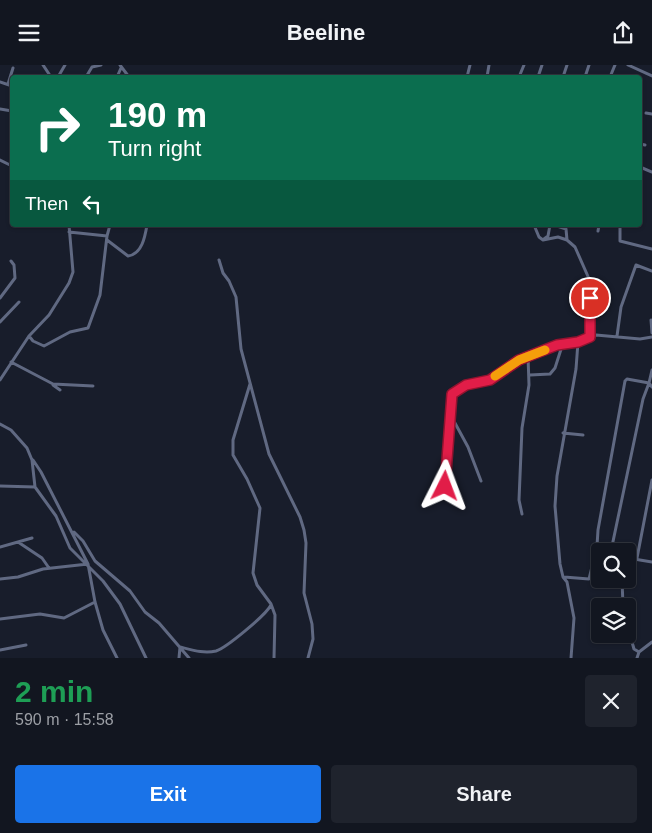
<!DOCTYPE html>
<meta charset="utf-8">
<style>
:root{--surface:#121620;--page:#1f232d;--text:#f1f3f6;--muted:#9c9fa5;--line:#31353e;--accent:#1a73e8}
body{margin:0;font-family:Helvetica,sans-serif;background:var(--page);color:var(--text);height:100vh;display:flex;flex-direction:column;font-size:19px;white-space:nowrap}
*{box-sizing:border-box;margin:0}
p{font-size:16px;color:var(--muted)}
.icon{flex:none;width:28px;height:28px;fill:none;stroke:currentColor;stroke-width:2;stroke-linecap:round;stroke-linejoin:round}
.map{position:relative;height:593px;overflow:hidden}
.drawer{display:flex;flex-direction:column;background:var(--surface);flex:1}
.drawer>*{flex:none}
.hud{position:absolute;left:10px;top:10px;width:632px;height:152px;border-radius:5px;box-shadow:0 1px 4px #0004,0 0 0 1px var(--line);background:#0b6e4f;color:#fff;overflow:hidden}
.controls{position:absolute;left:591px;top:478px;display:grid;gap:10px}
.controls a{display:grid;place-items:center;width:45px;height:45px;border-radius:5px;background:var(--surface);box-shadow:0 1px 4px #0004,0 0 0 1px var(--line);font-size:25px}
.pin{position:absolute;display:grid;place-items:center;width:42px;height:42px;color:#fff;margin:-21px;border:2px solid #fff;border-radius:50%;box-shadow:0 1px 5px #0007}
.me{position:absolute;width:55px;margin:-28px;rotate:3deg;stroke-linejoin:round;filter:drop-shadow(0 0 4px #0008)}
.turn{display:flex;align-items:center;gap:18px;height:105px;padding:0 15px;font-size:22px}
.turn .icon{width:65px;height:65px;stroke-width:2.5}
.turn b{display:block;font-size:35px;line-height:42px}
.then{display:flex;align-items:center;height:48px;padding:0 15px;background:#0003;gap:10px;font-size:19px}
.round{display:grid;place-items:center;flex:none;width:52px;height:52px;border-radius:5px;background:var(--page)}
.overview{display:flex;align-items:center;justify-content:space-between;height:85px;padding:0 15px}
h1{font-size:30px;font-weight:700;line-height:38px;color:#1e9e55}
.action{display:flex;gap:10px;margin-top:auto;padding:10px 15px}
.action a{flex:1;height:58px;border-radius:5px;background:var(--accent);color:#fff;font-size:20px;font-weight:700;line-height:58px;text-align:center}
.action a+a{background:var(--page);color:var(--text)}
header{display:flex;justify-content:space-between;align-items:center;height:65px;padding:0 15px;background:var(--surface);font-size:22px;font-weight:700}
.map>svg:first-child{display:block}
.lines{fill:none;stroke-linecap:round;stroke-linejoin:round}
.street{stroke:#606982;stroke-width:3}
.route-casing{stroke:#92132f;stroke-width:12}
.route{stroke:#e11d48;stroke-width:9}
.slow{stroke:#f59e0b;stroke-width:9}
</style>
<header><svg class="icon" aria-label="menu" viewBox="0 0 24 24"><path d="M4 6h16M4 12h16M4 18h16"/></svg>Beeline<svg class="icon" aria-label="share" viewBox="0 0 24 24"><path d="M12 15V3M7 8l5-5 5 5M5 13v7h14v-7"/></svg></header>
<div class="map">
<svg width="652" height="593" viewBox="0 0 652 593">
<rect width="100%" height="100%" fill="#181d2b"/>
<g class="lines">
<path class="street" d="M43,0L51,12
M120,0L129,12
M628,0L652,11
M58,12L65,0
M86,12L92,2L101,0
M117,12L121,3
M467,12L470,0
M487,12L489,0
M519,12L524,0
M538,12L542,0
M563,12L567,0
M585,12L589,0
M610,12L615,0
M0,17L12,21
M8,19L13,3
M0,44L12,46
M646,48L652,49
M640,79L645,80
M0,95L12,101
M640,102L652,107
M534,160L539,172L543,175L558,172L567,175L575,182L590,216V272
M554,160L566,164L567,175
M620,160V176L652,184
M598,166L599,160
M69,167L107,171L110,160
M544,174L548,171L550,160
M107,175L128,191C142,189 145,172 147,160
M219,195L223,208L229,216L236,232L241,284L269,389L300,452L304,465L306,478L304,528L312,559L313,574L308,593
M0,233L15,213L14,200L11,196
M651,255L652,268
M0,257L19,237
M29,271L33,276L44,281L70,267L88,263L100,230L107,171
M617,271L621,242L636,200L652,206
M11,297L53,319L93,321
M530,310L550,309L555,303L563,278
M0,315L29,271L49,250L69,218L73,207L69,160
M250,319L233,375V390L247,414L260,443L253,508L257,520L271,539L275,550L274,593
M53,320L60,325
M0,359L11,365L27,383L32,395L35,422L56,451L70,483L103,516L120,539L146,593
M563,368L583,370
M33,395L41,407L88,499L95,537L103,565L117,593
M481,416L468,382L449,347L452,329L460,322L490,315L519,295L563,278L578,277
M0,421L35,422
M445,421L449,349
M522,449L519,435L522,363L529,320L528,291
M74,467L83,476L95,496L130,526L145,547L159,558L189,593
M18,477L42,493L49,503
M0,482L32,473
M608,486L597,481L598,465L625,316L627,314L649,318L652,305
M611,486L643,334L649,318L652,322
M628,493L652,497
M637,493L652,415
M564,512L589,514L597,481
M0,514L18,512L43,504L88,499
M622,514L623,541
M612,541L614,535L622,536
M0,554L40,549L64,553L95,537
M628,563L634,584L639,587
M605,573L606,569
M0,585L26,580
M179,593L180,582C192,585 204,589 216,586C226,583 266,550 271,540
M571,593L574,553L567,517L563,512L560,499L555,441L557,411L576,304L578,277L596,270L640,274L652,272
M637,593L639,587L652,577"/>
</g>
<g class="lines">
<defs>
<path id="route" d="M445,421L452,329L466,320L490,315L519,295L557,280L578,277L590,272V233"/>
</defs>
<use href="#route" class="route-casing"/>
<use href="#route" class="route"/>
<path class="slow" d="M495,311L519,295L545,285"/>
</g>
</svg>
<div class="controls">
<a><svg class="icon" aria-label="search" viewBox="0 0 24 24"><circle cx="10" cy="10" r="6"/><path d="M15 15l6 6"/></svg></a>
<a><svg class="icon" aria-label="layers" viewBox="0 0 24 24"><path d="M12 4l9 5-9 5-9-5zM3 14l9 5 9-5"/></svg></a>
</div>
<div class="pin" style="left:590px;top:233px;background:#d93025"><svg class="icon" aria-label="arrive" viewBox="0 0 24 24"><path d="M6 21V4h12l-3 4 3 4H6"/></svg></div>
<svg class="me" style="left:445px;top:421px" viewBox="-20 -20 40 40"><path d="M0-17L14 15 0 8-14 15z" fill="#e11d48" stroke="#fff" stroke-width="4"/></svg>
<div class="hud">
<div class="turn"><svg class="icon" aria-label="right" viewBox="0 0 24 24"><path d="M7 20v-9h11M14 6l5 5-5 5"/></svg><div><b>190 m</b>Turn right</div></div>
<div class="then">Then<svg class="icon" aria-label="left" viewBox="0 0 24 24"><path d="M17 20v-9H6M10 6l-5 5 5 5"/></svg></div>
</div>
</div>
<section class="drawer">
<div class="overview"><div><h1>2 min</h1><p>590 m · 15:58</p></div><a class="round"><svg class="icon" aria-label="close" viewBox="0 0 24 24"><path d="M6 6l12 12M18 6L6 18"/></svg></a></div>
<div class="action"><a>Exit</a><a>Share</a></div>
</section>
